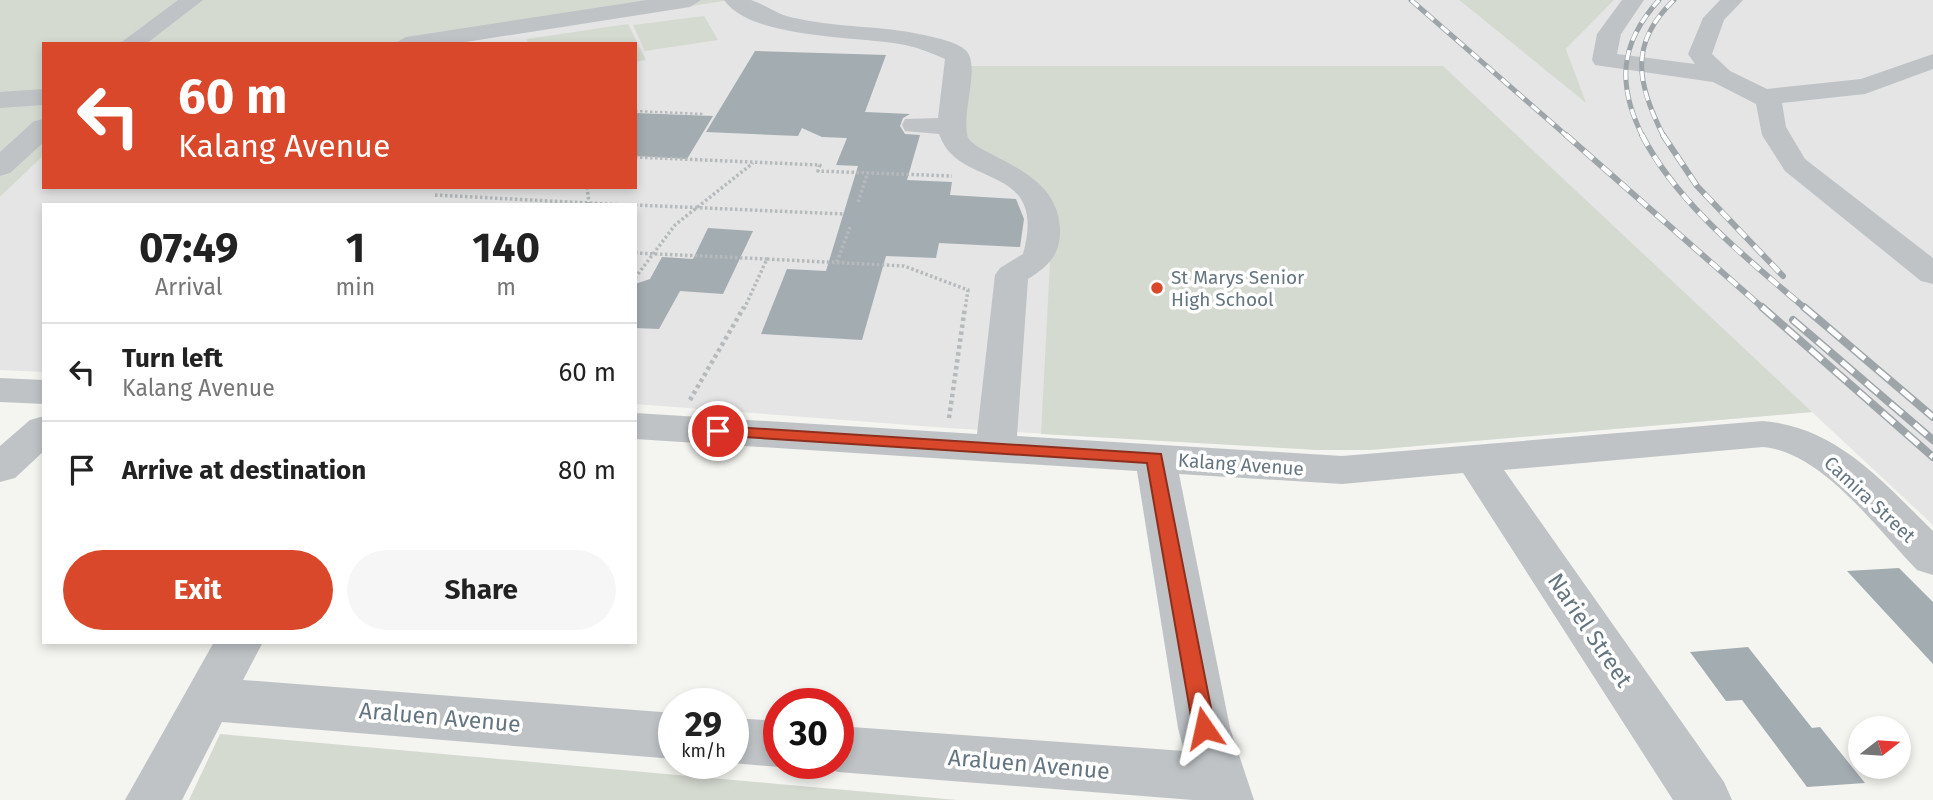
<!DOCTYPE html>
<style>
:root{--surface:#fff;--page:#f6f6f6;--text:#222;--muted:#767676;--line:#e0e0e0;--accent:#d9482b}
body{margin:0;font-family:"Fira Sans",sans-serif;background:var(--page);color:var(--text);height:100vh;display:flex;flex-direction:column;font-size:26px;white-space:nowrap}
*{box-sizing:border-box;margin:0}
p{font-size:23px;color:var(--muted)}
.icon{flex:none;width:38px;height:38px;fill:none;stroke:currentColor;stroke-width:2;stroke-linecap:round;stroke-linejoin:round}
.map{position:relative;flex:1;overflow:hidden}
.panel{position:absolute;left:42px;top:203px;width:595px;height:441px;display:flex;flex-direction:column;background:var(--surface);border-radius:0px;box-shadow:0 4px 10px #0003}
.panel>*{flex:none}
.hud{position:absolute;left:42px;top:42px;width:595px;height:147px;border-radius:0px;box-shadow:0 4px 10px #0003;background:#d9482b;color:#fff;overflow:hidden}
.needle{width:46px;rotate:73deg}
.buttons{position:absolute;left:1848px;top:716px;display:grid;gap:14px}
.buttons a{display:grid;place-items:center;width:63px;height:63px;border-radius:50%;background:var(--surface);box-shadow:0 4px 10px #0003;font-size:35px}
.speed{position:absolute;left:658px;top:688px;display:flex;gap:14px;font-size:35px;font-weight:700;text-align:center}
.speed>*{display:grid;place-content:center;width:91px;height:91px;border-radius:50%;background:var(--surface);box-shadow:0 4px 10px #0003;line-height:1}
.speed small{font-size:18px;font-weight:400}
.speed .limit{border:10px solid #d22;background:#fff;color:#111}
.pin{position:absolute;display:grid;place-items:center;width:60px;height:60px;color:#fff;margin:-30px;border:4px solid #fff;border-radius:50%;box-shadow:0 2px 7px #0007}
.me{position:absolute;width:77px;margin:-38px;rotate:349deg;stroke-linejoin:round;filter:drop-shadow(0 0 5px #0008)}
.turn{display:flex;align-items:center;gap:24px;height:147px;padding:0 21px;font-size:32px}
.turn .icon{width:91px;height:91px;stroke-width:2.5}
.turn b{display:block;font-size:49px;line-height:60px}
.eta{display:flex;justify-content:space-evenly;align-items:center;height:119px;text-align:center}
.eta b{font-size:42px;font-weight:700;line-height:49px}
.cta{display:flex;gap:14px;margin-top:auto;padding:14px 21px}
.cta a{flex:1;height:80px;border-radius:42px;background:var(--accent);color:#fff;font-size:28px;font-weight:700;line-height:80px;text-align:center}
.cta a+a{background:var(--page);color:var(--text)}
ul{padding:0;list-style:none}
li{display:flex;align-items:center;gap:21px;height:98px;padding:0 21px;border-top:2px solid var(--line)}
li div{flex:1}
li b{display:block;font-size:26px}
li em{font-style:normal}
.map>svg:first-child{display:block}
.built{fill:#e4e5e4}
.green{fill:#d5dad1}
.building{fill:#a3acb1}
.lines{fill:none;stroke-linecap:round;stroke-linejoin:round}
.path-far2{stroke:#b7babc;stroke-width:2.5;stroke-dasharray:2.5 2.5;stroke-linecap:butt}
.path-far1{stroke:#b7babc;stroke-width:3.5;stroke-dasharray:2.5 2.5;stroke-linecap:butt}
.path{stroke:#b7babc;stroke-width:4.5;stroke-dasharray:3.5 3.5;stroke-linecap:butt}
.minor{fill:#bfc3c6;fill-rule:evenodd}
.rail-far2-casing{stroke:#9ea5a9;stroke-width:5}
.rail-far1-casing{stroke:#9ea5a9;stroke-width:6}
.rail-casing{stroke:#9ea5a9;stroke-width:8}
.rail-far2{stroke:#fff;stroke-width:3.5;stroke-dasharray:10;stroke-linecap:butt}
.rail-far1{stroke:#fff;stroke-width:4.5;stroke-dasharray:12;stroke-linecap:butt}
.rail{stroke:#fff;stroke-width:5;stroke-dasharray:16;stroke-linecap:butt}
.route{fill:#d9482b;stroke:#8d2f1c;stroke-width:2}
.poi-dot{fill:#d9482b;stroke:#fff;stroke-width:2.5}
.labels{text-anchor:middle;stroke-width:7;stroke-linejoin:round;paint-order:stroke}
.poi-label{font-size:19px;fill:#647580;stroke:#fff;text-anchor:start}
.street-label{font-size:19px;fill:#647580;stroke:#fff}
.near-street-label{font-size:23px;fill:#647580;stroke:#fff}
</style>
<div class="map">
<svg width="1933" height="800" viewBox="0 0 1933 800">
<rect width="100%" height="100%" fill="#f4f4f0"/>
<path class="built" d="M731,0H1459L1585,102L1566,49L1614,0H1933V525L1812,412L1370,450H1319L949,428L635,404V205H44V372L0,370V197L44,155V187H635V44H451Z"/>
<path class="green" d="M0,0H731L451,44H44V155L0,197Z
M1459,0H1614L1566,49L1586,103Z
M704,16L718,40L645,51L633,25Z
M628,24L646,60L635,62V44H528L527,39Z
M964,66H1443L1812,412L1370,450H1319L1041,434L1053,205L962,141Z
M220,734L957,800H189Z"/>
<path class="building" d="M755,51L886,55L865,112L910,114L903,118L900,126L905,134L920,135L907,180L952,182L950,195L1016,199L1024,219L1020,247L939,243L936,258L886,256L862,340L761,334L787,269L826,271L858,166L836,165L847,138L822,137L802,128L798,136L706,132Z
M635,113L713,116L687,159L635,156Z
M708,228L753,231L723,294L680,291L659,329L635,328V284L650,279L662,257L693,259Z
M1899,568L1933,602V664L1847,571Z
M1748,647L1812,728L1820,727L1865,783L1807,787L1742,700L1726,701L1690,652Z"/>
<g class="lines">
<path class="path-far2" d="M635,111L703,114"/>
<path class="path-far1" d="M635,157L820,165L818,171L952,176
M587,187L589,204
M435,195L626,205
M858,202L868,172
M635,205L844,214
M635,253L767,259
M837,262L850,227
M635,278L675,225L753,163
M744,309L767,259L904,266L968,290L965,309"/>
<path class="path" d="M690,400L744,307
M949,418L965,307"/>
<path class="minor" d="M178,0H203L146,44H119Z
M647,0H701L690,7L453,44H394L406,37Z
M724,0C732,0 743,0 751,0C764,4 776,14 790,17C834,28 880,25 924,35C935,38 961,42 968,53C979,72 961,113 968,138C974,146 986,151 995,156C1026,172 1058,189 1060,228C1061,254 1049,266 1028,279L1017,436L1342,456L1763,421C1837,427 1883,482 1933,531V575L1917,570C1877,529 1822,452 1763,447L1504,470L1724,782L1732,800H1673L1463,473L1342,484L1179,474L1230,728L1254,800H1193L838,772L819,765L818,763H838V726L1184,751L1178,728L1137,471L635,439V413L977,434L995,275L1000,268L1023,254C1049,160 958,191 939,134L905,131L902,125L905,119L938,118L945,59C932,53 919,48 905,45C860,36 752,40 724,0Z
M1622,0H1644L1621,34L1617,54L1695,64L1688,54L1703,18L1720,0H1743L1724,20L1712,54L1730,71L1767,89L1861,79L1933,54V69L1865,94L1782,103L1786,127L1805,159L1933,258V284L1921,281L1785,171L1762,135L1756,104L1713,82L1595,65L1592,60L1597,34Z
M44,89V105L0,108V92Z
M44,119V142L10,173L0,176V152L34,121Z
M0,378L44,380V404L0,402Z
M44,416V451L15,478L0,482V446L30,420Z
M214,642H263L243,680L674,713V759L222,722L182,800H125Z
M733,718L779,721V763H790L779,767L731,763H733Z"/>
<defs>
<path id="rail-far2" d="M1411,0L1568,137
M1643,137C1617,85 1619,44 1659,0
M1664,137C1637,84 1628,44 1674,0"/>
<path id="rail-far1" d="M1566,135L1764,309
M1642,135C1678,205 1748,259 1806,309
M1663,135L1697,186L1783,276"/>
<path id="rail" d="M1762,307L1933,457
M1804,307L1933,417
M1793,320L1933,440"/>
</defs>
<use href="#rail-far2" class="rail-far2-casing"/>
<use href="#rail-far1" class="rail-far1-casing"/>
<use href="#rail" class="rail-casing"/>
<use href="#rail-far2" class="rail-far2"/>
<use href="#rail-far1" class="rail-far1"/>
<use href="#rail" class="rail"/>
</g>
<path class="route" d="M718,426L1161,454L1215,728L1212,734L1204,737L1196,734L1193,728L1147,463L713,435L710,431Z"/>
<circle class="poi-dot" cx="1157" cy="288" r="7"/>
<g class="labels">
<g class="poi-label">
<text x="1171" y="284">St Marys Senior<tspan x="1171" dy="22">High School</tspan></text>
</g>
<g class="street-label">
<text transform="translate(1241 464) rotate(4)" y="7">Kalang Avenue</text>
<text transform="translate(1870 499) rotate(43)" y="7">Camira Street</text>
</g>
<g class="near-street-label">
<text transform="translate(1590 630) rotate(56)" y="8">Nariel Street</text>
<text transform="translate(440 717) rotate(5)" y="8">Araluen Avenue</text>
<text transform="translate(1029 764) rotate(5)" y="8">Araluen Avenue</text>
</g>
</g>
</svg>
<div class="buttons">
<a><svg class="needle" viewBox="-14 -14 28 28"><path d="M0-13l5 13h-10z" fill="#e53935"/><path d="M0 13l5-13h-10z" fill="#767676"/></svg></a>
</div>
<div class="speed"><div>29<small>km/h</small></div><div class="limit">30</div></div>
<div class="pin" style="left:718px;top:431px;background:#d93025"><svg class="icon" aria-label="arrive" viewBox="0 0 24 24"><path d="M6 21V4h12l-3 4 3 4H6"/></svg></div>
<svg class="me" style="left:1204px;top:728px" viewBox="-20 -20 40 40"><path d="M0-17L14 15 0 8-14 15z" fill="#d9482b" stroke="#fff" stroke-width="4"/></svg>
<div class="hud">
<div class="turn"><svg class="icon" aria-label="left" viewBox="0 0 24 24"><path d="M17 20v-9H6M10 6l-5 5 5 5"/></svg><div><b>60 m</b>Kalang Avenue</div></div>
</div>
<section class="panel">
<div class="eta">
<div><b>07:49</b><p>Arrival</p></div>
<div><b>1</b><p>min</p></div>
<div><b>140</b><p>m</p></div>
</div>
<ul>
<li><svg class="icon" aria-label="left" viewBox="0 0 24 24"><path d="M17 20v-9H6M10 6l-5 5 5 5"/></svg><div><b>Turn left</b><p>Kalang Avenue</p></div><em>60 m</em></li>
<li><svg class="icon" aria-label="arrive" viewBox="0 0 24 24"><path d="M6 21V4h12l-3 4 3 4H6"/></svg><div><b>Arrive at destination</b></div><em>80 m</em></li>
</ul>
<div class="cta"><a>Exit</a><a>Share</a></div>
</section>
</div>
